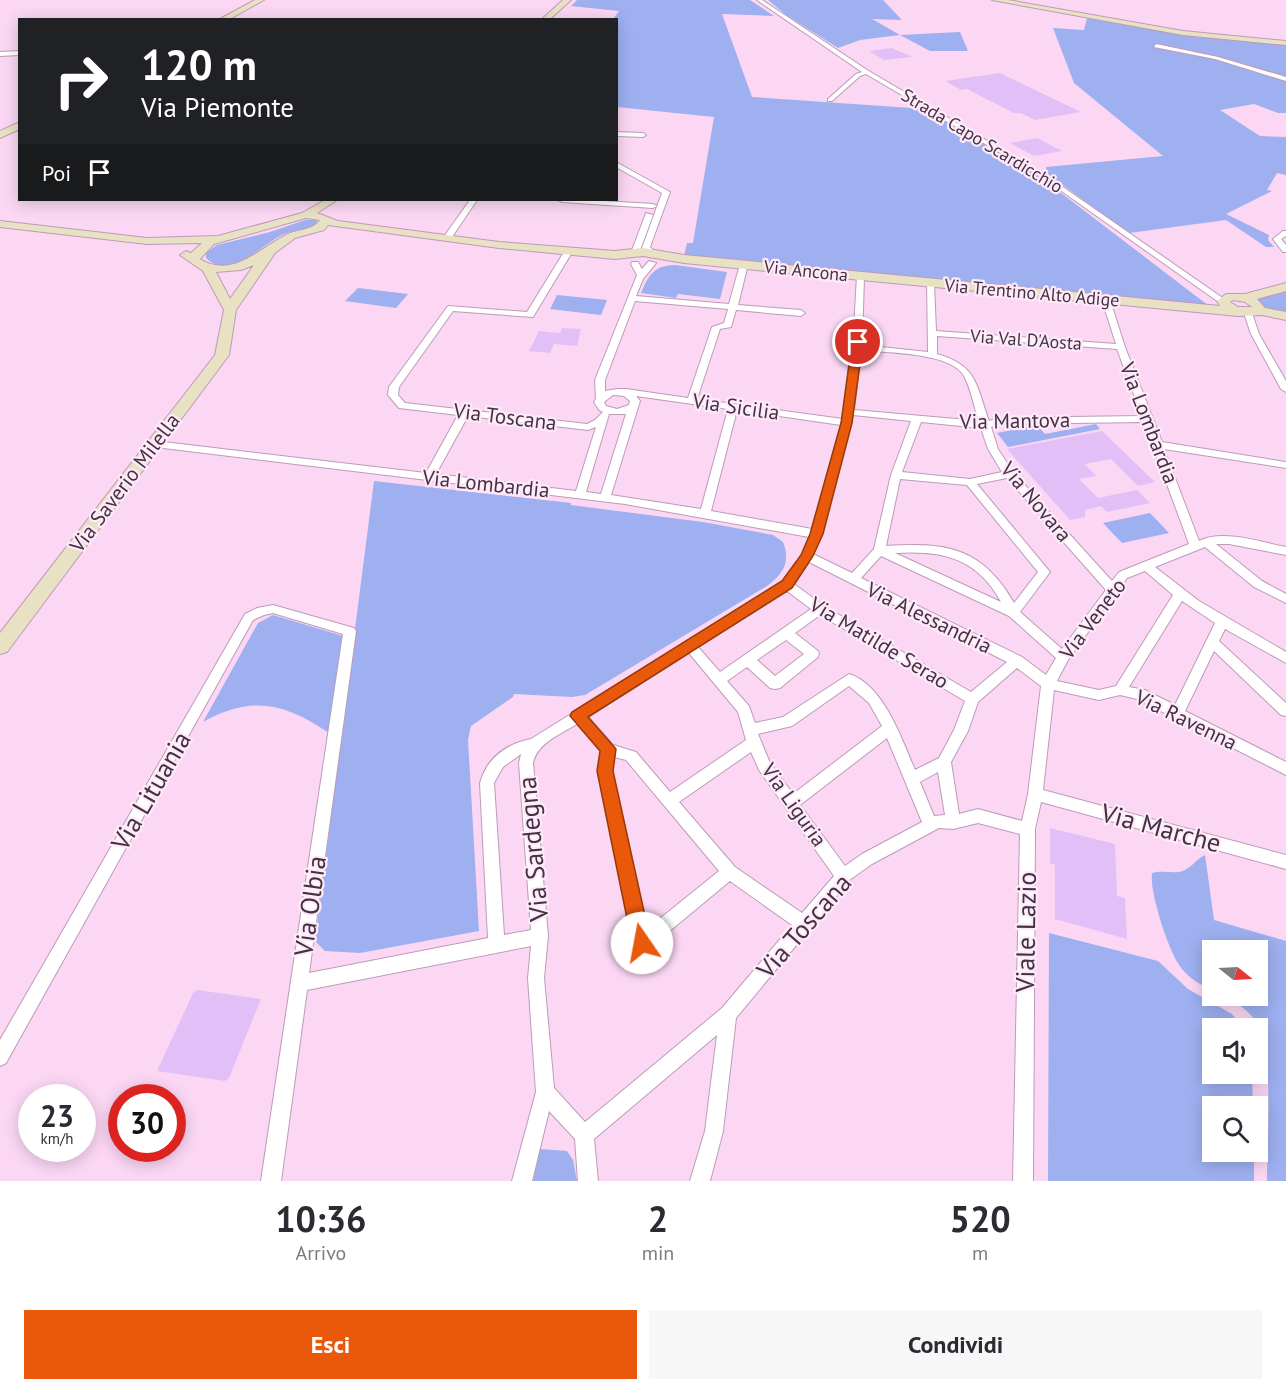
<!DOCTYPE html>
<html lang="it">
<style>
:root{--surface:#fff;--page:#f7f7f7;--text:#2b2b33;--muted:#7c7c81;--accent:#ea580c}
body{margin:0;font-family:"PT Sans",sans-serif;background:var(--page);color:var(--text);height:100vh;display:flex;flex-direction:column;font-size:22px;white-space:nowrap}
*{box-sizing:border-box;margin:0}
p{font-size:20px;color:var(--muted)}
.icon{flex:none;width:33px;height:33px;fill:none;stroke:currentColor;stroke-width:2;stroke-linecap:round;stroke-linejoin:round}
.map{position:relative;height:1181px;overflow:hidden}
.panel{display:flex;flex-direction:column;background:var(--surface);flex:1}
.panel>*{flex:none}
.hud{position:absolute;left:18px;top:18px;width:600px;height:183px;border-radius:0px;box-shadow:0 3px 15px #0003;background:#202124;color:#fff;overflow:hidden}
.needle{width:39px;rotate:108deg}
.buttons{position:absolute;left:1202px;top:940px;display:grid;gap:12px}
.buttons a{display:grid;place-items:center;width:66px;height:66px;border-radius:0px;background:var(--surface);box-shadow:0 3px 15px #0003;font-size:30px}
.speed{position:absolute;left:18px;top:1084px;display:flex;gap:12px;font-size:30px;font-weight:700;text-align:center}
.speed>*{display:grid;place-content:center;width:78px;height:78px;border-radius:50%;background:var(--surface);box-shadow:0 3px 15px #0003;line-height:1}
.speed small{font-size:15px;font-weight:400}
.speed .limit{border:9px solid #d22;background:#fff;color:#111}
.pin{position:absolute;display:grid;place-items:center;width:51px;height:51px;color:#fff;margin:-26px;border:3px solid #fff;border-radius:50%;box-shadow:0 2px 6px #0007}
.me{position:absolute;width:66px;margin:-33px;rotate:348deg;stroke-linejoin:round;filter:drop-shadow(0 0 4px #0008)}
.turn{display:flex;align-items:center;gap:21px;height:126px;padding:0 24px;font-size:27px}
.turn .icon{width:78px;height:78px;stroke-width:2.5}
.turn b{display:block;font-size:42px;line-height:51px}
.then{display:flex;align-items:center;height:57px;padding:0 24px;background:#0003;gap:12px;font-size:22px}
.eta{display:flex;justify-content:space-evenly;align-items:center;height:102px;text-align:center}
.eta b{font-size:36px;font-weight:600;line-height:42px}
.primary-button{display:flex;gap:12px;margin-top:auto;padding:12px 24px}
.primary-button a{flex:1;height:69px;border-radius:0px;background:var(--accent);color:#fff;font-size:24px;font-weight:600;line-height:69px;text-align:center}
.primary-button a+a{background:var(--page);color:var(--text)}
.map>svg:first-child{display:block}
.green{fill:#9eb0f0}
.building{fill:#e2c0f7}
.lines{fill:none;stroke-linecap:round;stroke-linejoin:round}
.street-casing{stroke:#bd9bb7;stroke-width:2}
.secondary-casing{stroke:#bd9bb7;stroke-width:2}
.street{fill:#fff;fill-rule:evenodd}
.secondary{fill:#e9e1c3;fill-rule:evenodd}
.route{fill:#ea580c;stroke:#983908;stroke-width:1.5}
.labels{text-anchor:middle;stroke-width:4.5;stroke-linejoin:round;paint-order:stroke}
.far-street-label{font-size:18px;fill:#42343f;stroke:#ffe9fb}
.street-label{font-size:21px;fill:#42343f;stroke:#ffe9fb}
.near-street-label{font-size:26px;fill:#42343f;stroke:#ffe9fb}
</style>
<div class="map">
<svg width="1286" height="1181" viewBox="0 0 1286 1181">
<rect width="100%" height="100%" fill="#fbd7f4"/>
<path class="green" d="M577,0H750L774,16L722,14L752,97L926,109L1044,180L1209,306L684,256L687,243H693L714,117L617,107L616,20L613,19L619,11L571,6Z
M768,0H883L902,20L872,19L900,35L960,32L968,51H930L900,35L860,40L838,48L786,15Z
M1087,18L1198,37L1286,45V113H1278L1254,104L1220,110L1260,136L1286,137V175L1277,173L1267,190L1272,191L1226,214L1269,235L1268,240L1274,247H1266L1226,220L1129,233L1046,173V167L1163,156L1074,83L1053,28L1084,30Z
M305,220H316L318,223C306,230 294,230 282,235C263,244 229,281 206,258V253L217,245L270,232Z
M675,265L727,272L720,299L678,294L676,298L641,293C648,276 654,265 675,265Z
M358,288L408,294L396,308L345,301Z
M1286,290V314L1264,310L1261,303L1252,298Z
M557,295L607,300L601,315L550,309Z
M1096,424L1100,429L1008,447L997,433L1037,425L1045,434Z
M374,481L571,503V505L703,522L773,535L783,542C791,562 783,574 767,586L585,695L572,697L514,694L513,697L471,726L468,740L479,931L360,953L325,951L315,941Z
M1150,513L1169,533L1122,543L1103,523Z
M273,615L343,636L329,733C284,703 252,695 203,722L258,623Z
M1205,855L1214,920L1286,941V1181H1267C1267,1146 1274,1052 1258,1025C1250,1011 1238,1003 1223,996H1257V951H1212V990C1201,985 1190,979 1182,969C1169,954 1149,891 1152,873C1161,870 1170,873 1179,872C1190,870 1195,860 1205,855Z
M1049,933L1158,961L1188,989L1232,1014L1244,1029H1212V1074H1252L1253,1107H1212V1152H1254V1181H1048Z
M540,1149L567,1151L573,1160L577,1181H533Z"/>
<path class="building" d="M892,48L912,57L884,60L869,51Z
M1000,73L1033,89L1081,112L1035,120L1021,113H1014L967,89L961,90L945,81Z
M1037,138L1062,151L1034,156L1010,143Z
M562,328L581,329L577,346L554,344L550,353L529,351L539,331L560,333Z
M1102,431L1155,482L1138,486L1111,459L1085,464L1096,476L1079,479L1098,498L1137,490L1150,503L1107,512L1101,506L1085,510V517L1070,520L1007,449Z
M1050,828L1115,844L1117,896L1125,898L1127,939L1055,919V865L1050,863Z
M197,990L261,999L229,1078L225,1081L157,1071L193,993Z"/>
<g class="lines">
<defs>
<path id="street" d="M757,0H762L867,70L1047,176L1227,301L1220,303L1043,178L866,74L860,76L832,101H828V99L856,74L862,72Z
M1156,44L1218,57L1286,77V81L1215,59L1154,47Z
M20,51V55L0,56V52Z
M616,132L643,133L646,135L643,137L616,136Z
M616,162L670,192L650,247L656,253L655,255H649L642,248L662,193L616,167Z
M470,200H477L450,240H444L443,238Z
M558,200H587L653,204L657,206L653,208L562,202Z
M646,213L653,215L639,253L632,255L631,253Z
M1283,231H1286V236L1281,239L1286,245V252H1283L1273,239Z
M564,252L571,254L533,317L453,311L399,387L398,395L405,403L587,424L595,420L603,412L599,410L594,402L596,399L595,380L637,275L631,264L632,262H638L642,269L649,261L656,263L643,279L636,296L729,304L739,268L743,266L747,268L738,305L801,310L805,313L801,316L736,310L731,327L720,329L697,399L843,419L853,347L857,275L864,277L862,345L928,352L927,281L934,283L936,331L1116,344L1102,300L1106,297L1110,300L1125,347L1162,442L1286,462V468L1164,449L1199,541C1223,529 1260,542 1286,547V555L1229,544H1216L1262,581L1286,594V603L1254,587L1205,547L1155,567L1199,601L1286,652V663L1225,629L1219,641L1286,703V716L1281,715L1214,651L1185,711L1286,762V775L1137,699L1120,695L1099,700L1054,690L1043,790L1286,855V869L1041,802L1035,829L1033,1181H1013L1020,834L978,823L953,829L939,828L872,864L848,881L811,930L808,931L736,1018L723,1131L710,1181H690L705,1131L717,1035L594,1139L598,1181H578L575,1139L549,1111L532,1181H512L536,1092L528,978L531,946L307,990L281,1181H261L343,634L273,613L264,615L253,620L6,1063L0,1066V1040L245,614L257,608L273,605L354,628L356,631L309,973L488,938L480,783C487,758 506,744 531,739L783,582L802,555L809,537L625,504L155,447L150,444L155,441L426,473L458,415L399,408L388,395L389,387L448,306L527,312ZM635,301L728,309L724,323L712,327L688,398L626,389H617L605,391V380ZM937,336L1117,349L1142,416L1000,418L989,421C976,385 978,366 937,354ZM861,350C886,353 951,352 964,376C971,389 974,407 979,421L854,410ZM613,395L624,396L630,401L629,405L617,409L606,406L604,402ZM636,396L728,409L701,509L611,495L640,401ZM737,410L841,425L812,529L711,511ZM609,414H626L601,494L586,492ZM853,415L911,421L891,475L874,549L852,573L813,554L822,534ZM468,416L588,430L596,427L576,491L436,474ZM921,422L981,428L988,449L1002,472L970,479L902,472ZM1144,422L1189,544L1119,572L1112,581L1013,472L998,449L991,427L1000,424ZM1007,478L1106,590L1062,649L1020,612L1050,572L977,484ZM900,479L967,485L1038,572L1014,603C982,547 946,542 886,546ZM895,553C943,550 977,558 1001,602ZM881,556L1009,616L1056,658L1046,675L1022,657L861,578ZM809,562L1007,662L971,692L824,606L794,584ZM1145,571L1173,595L1116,686L1099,690L1057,681L1068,660L1127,578ZM787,591L811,609L720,672L698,647ZM1182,601L1215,623L1175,705L1145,690L1129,687ZM820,615L965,701L954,730L939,758L915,770C902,740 884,685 849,674L783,717L755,723L749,706L727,681L747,667L770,688L775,689L780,688L818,657L819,654L818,651L795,633ZM786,640L804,654L775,676L757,660ZM689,653L738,712L746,740L670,792L636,752L613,745L588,717ZM1017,668L1041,686L1028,794L1022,821L978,809L959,814L951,762L968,731L978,702ZM849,686L869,703L882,726L793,794L770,763L758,734L792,726ZM577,724L601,751L598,771L636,949L642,951L648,949L730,881L792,925L722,1008L585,1122L554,1088L544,978L548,936L533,763C537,743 561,734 577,724ZM887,738L922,822L862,854L845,866L800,805ZM751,752L759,770L834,876L802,913L735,867L679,802ZM521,754L519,763L531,930L504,935L494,783L503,767ZM614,757L626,760L719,871L647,929L612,771ZM938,772L945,815L934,816L920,782Z
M1248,310L1252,313L1259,334L1286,381V392L1281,389L1251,334L1244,313Z"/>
<path id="secondary" d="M255,0H264L228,20H218Z
M563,0H571L549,20H541Z
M992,0H1008L1183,31L1286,41V45L1183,35Z
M20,122V129L0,138V131Z
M325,200H337L317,213L338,221L499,242L615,251L643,248L684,255L1220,306L1217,301L1226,294H1245L1286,283V291L1257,299L1265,308L1286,312V320L1262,315L1238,316L684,263L643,256L615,259L499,248L328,225L324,230L295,238L275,253L236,310L229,355L7,652L0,654V633L215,355L224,310L203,271L180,255L186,251L191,253L202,243L147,244L0,227V221L147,238L218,236L302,213ZM306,218L320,220C312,231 297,229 286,235C259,249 232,279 200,259L214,244ZM254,265L230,299L216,272L241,270ZM1233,300L1245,302L1252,307H1238L1230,302Z"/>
</defs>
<use href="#street" class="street-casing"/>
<use href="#secondary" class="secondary-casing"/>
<use href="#street" class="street"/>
<use href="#secondary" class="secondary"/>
</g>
<path class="route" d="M858,339L863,342L852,423L823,534L813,556L792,588L588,717L616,749L613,771L651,943L648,949L642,952L635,949L632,943L597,771L600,751L570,716L572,712L782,581L801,555L810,534L841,423L852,342Z"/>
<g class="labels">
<g class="far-street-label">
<text transform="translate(982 141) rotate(31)" y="6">Strada Capo Scardicchio</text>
<text transform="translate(806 271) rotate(6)" y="6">Via Ancona</text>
<text transform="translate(1032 293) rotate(5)" y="6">Via Trentino Alto Adige</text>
<text transform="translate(1026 340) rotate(4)" y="6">Via Val D'Aosta</text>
</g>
<g class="street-label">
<text transform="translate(736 407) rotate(8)" y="7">Via Sicilia</text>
<text transform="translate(505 417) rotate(7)" y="7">Via Toscana</text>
<text transform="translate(1015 421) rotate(-1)" y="7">Via Mantova</text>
<text transform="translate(1149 423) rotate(69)" y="7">Via Lombardia</text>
<text transform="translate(125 483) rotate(-53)" y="7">Via Saverio Milella</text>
<text transform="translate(486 484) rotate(6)" y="7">Via Lombardia</text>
<text transform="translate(1036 502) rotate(50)" y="7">Via Novara</text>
<text transform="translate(929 618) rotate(26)" y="7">Via Alessandria</text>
<text transform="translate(1093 619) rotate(-53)" y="7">Via Veneto</text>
<text transform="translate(879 643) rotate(31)" y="7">Via Matilde Serao</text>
<text transform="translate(1186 720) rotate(26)" y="7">Via Ravenna</text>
<text transform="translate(794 805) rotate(55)" y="7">Via Liguria</text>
</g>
<g class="near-street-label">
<text transform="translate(151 791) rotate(-60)" y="9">Via Lituania</text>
<text transform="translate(1161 828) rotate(15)" y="9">Via Marche</text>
<text transform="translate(533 849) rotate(-95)" y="9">Via Sardegna</text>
<text transform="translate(310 906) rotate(-82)" y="9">Via Olbia</text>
<text transform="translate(804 926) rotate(-49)" y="9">Via Toscana</text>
<text transform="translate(1026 932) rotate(-89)" y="9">Viale Lazio</text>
</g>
</g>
</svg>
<div class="buttons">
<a><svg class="needle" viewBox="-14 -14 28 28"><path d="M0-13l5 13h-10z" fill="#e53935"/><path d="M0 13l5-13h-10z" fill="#7c7c81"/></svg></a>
<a><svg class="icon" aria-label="sound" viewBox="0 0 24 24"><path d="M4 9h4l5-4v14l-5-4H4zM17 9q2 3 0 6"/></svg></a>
<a><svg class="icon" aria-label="search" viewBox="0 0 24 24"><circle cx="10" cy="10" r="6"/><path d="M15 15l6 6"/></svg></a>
</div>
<div class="speed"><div>23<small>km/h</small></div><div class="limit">30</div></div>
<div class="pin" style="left:858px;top:342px;background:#d93025"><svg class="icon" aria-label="arrive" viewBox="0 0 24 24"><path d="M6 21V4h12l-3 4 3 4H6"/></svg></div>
<svg class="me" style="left:642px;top:943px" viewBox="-20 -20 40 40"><circle r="19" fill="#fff"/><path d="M0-13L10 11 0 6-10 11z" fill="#ea580c"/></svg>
<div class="hud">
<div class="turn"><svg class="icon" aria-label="right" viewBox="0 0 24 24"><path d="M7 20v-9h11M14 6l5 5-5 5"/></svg><div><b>120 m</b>Via Piemonte</div></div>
<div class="then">Poi<svg class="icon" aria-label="arrive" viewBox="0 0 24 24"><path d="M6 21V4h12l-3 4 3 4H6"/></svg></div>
</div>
</div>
<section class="panel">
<div class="eta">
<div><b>10:36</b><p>Arrivo</p></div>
<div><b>2</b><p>min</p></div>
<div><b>520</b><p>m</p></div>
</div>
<div class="primary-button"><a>Esci</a><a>Condividi</a></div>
</section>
